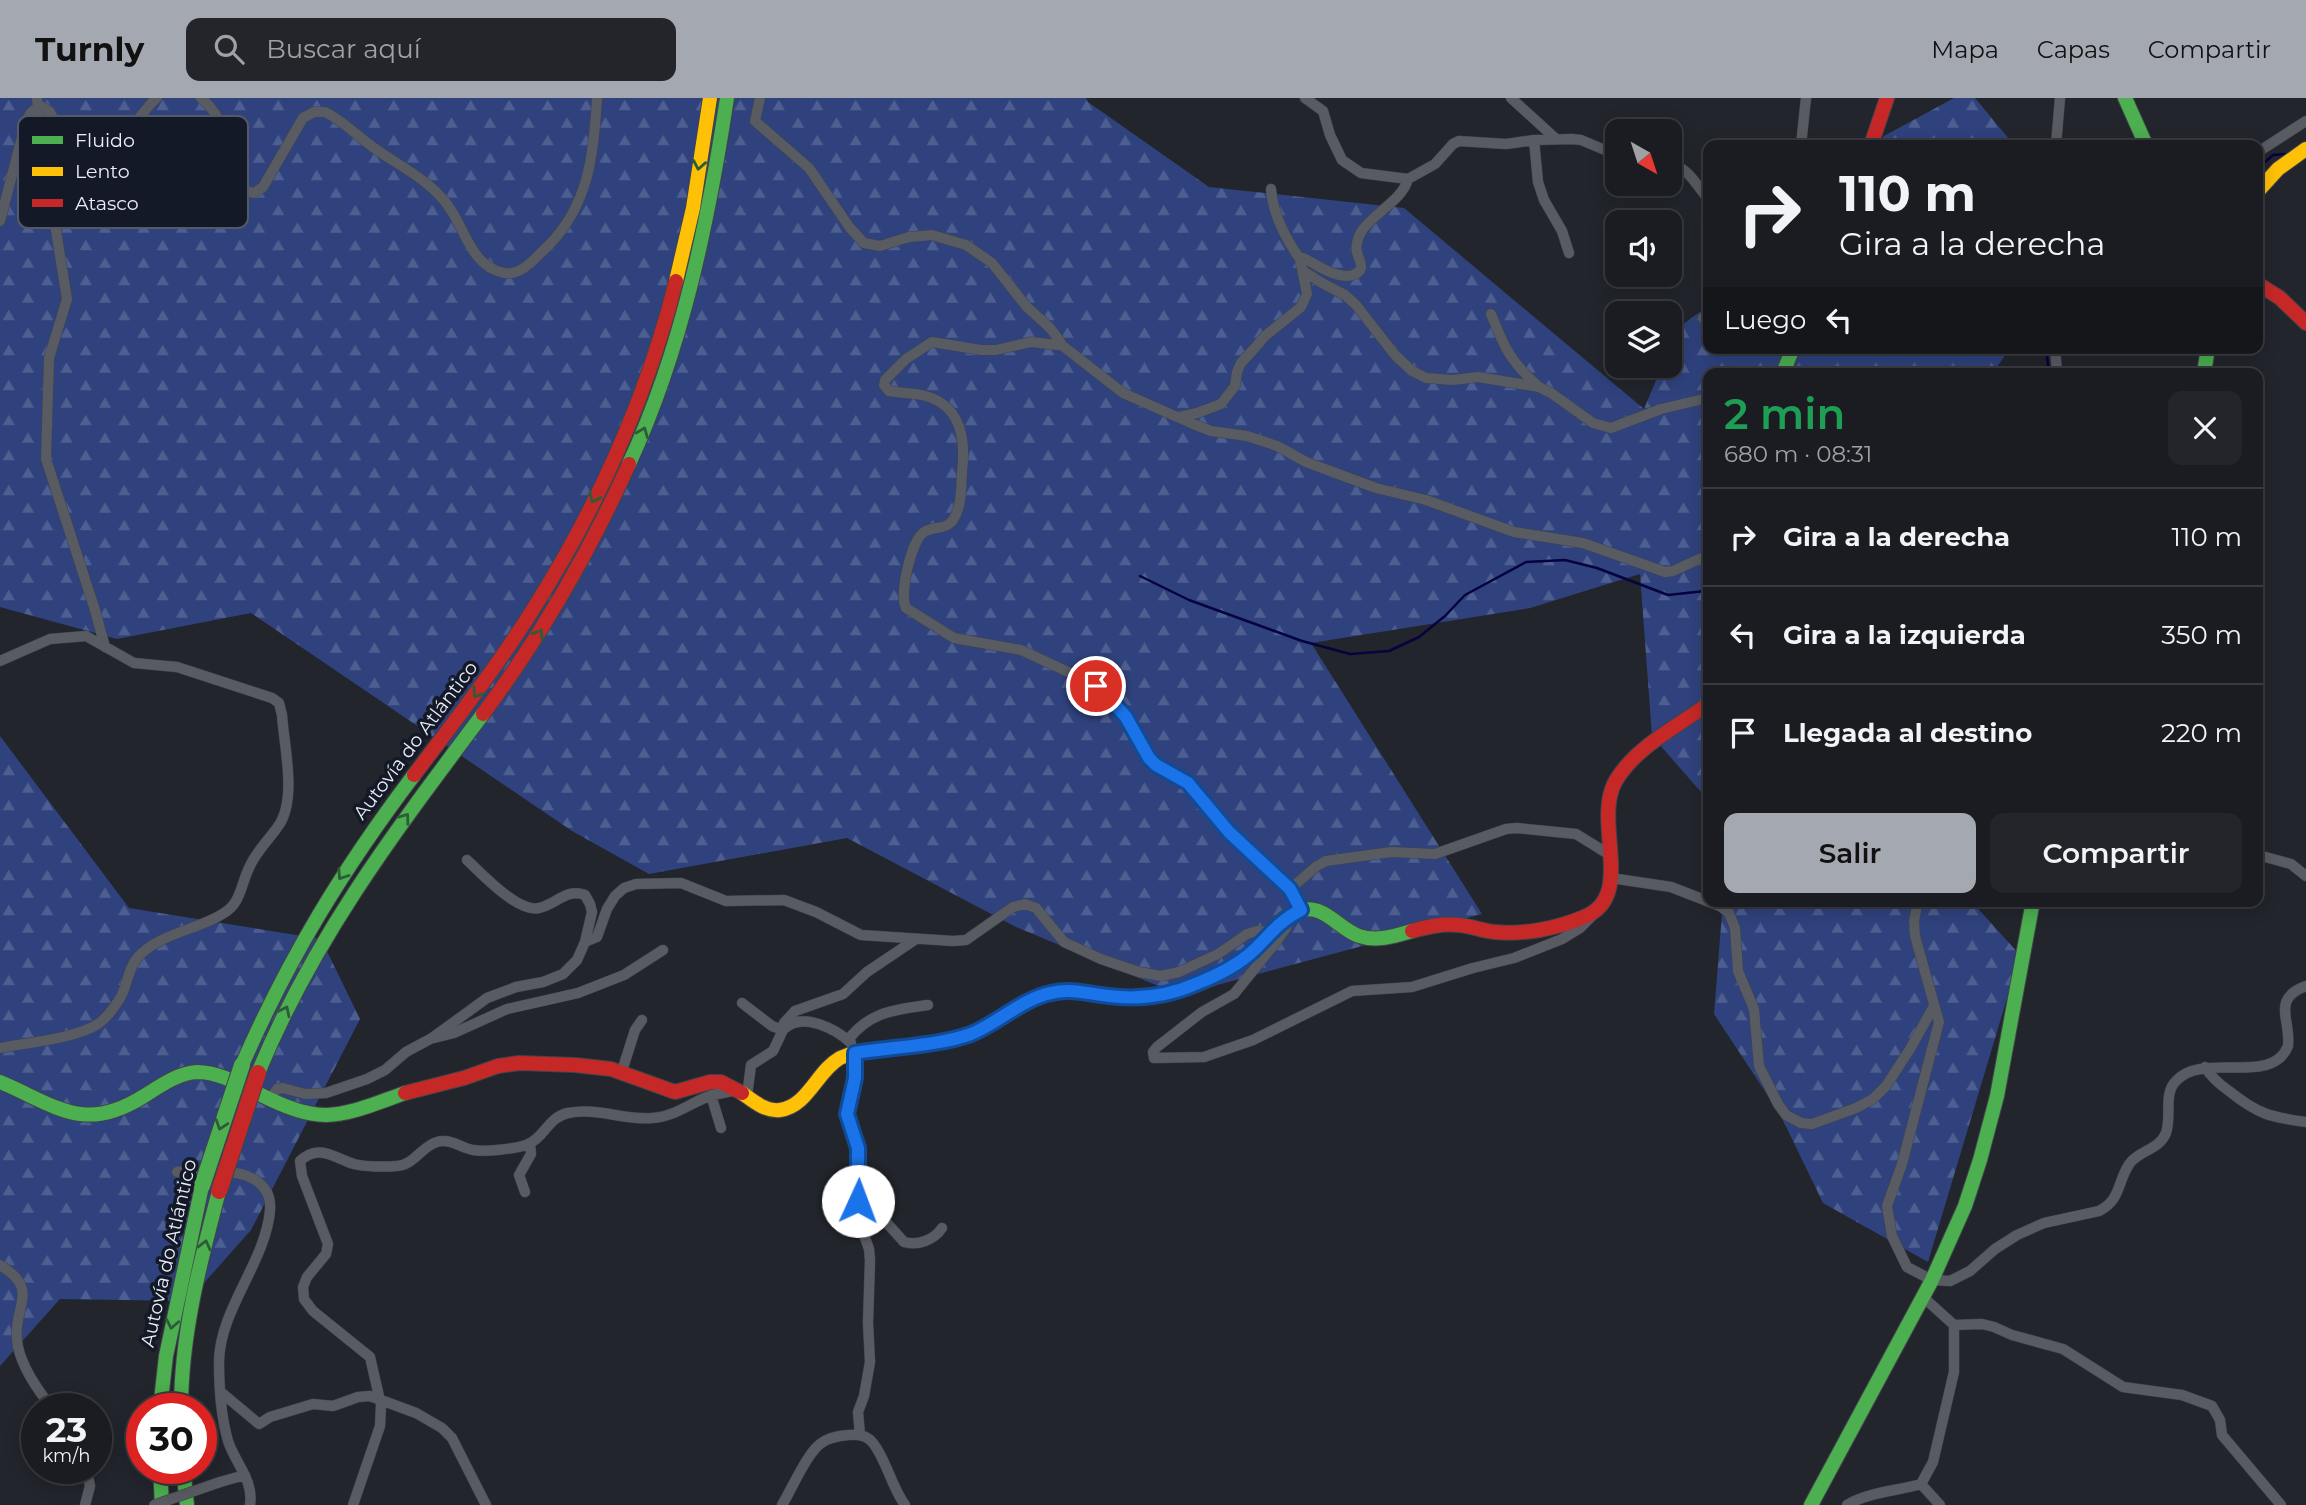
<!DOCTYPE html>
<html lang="es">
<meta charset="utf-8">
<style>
:root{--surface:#1a1c21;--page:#23252a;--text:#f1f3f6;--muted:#9fa1a5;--line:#383a3f;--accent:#a4a8b1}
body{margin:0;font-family:Montserrat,sans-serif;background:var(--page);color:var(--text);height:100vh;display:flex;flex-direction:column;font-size:26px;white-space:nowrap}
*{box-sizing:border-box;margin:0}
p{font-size:23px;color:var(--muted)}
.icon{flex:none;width:38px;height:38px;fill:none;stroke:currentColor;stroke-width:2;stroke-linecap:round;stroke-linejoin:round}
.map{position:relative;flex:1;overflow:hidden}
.side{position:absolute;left:1703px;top:270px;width:560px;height:539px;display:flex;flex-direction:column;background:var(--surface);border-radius:14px;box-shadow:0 4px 18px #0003,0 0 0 2px var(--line)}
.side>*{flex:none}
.top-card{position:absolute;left:1703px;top:42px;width:560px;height:214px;border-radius:14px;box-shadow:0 4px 18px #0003,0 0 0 2px var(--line);background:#1a1c21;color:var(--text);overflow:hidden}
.needle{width:46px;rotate:141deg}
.controls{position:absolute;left:1605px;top:21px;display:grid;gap:14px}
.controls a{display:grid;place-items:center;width:77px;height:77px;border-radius:14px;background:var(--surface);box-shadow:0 4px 18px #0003,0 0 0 2px var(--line);font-size:35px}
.speed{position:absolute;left:21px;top:1295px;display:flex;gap:14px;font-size:35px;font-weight:700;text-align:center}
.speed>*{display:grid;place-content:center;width:91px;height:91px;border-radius:50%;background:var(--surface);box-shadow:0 4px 18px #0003,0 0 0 2px var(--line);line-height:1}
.speed small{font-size:18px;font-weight:400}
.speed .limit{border:10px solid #d22;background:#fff;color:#111}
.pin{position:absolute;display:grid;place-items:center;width:60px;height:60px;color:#fff;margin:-30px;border:4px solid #fff;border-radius:50%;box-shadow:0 2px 7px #0007}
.me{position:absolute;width:77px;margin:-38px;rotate:2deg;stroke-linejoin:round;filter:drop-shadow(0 0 5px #0008)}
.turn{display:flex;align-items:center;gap:24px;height:147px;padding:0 21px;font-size:32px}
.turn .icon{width:91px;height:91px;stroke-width:2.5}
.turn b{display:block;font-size:49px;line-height:60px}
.then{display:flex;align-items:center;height:66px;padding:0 21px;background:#0003;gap:14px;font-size:26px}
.round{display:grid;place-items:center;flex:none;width:74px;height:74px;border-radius:14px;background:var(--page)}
.head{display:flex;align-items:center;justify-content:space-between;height:119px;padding:0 21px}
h1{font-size:42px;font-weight:600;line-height:52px;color:#1e9e55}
.button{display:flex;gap:14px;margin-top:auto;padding:14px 21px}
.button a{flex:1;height:80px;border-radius:14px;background:var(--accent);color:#111;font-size:28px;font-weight:600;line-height:80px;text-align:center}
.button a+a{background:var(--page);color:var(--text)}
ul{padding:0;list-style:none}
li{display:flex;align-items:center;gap:21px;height:98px;padding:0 21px;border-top:2px solid var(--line)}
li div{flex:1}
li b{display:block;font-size:26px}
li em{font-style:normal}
header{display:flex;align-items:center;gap:42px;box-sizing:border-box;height:98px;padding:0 35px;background:var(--accent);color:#111}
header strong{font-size:33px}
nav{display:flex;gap:38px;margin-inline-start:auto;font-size:24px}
.search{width:490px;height:63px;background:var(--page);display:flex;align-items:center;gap:18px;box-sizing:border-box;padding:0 24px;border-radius:14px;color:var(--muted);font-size:26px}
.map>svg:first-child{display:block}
.forest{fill:url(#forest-firs)}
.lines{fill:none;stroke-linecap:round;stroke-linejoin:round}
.stream{stroke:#06033f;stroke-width:2.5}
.street-casing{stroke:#40444a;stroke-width:11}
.fast-casing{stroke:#40444a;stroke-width:16}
.slow-casing{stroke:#40444a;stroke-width:16}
.jam-casing{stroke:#40444a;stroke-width:16}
.street{stroke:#585b62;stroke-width:10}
.fast{stroke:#4caf50;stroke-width:14}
.slow{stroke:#ffc107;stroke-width:14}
.jam{stroke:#c62828;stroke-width:14}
.street-bridge-casing{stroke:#40444a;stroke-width:11;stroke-linecap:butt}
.fast-bridge-casing{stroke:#40444a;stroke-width:18;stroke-linecap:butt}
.jam-bridge-casing{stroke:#40444a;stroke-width:18;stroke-linecap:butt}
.street-bridge{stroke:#585b62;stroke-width:10}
.fast-bridge{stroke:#4caf50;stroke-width:16}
.jam-bridge{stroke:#c62828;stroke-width:16}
.oneway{stroke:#2d5c39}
.route-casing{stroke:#114b97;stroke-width:18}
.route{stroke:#1a73e8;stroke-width:12}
.labels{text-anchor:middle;stroke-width:7;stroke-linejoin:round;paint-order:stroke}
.street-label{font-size:19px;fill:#eaeef8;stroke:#141927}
.key{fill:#141927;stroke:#545966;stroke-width:2}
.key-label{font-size:19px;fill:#eaeef8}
</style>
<header>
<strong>Turnly</strong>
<div class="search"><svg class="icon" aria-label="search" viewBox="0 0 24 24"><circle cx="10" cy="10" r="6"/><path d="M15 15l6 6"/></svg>Buscar aquí</div>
<nav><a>Mapa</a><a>Capas</a><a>Compartir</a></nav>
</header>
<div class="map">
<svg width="2306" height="1407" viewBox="0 0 2306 1407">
<defs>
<pattern id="forest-firs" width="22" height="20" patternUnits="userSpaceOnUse" patternTransform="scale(1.75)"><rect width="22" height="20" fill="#2f427d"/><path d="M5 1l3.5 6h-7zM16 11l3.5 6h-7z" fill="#4d5e90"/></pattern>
</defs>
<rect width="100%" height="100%" fill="#22252c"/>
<path class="forest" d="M0,0H1086L1088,4L1209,89L1404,110L1644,311L1662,268H1670C1670,232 1680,227 1708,209V250H2010L1993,275H1708V702L1652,638L1640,476L1530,510L1311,545L1482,816L1180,897L1016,829L847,740L649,776L572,733L251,515L117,541L0,509Z
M1954,0H1975L2014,47H1877L1884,38Z
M0,638L129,810L321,841L360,921L251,1132L188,1203L60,1201L0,1268Z
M1723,803H1971L2020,857L1928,1164L1823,1105L1780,1016L1714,916Z"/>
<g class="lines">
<path class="stream" d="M2258,70L2273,57L2285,56
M2046,250L2049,275
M1140,478L1189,502L1302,543L1350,556L1389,553L1419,539L1445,518L1465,497L1526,464L1565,462L1597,470L1668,497L1705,493"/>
<defs>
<path id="street" d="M37,0L42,46L67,201L49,260L46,361L95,512L105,549
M201,0C225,19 230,52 236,80C239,89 245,94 254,95L263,89L303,20L314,14H325C344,23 359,40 377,52C403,70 433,84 451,112C466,135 473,169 504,175C522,178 536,159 548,148C589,107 594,55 597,0
M760,0L755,23L809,70L850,130L864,145L880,148L909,139L932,137L966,147L992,165L1026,208L1050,230L1060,243L1057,247L1031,244L996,252H981L932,244L906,261L885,282L884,287L889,293C900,295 911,295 922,297C961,306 966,340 962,374C961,389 962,409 953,422C946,432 934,428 924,434C911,443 899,496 906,510L954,540L1021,552L1081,580L1105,595L1126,619L1149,660L1156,667L1188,685L1229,734L1290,791L1301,812
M1305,0L1323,13L1330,37L1342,62L1361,75L1408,81L1435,66L1453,46L1459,43L1506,46L1534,42L1572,41L1581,42L1617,57
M1511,0L1556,41
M1534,42L1538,84L1544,102L1562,133L1569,155
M1801,47L1806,0
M2056,47L2060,0
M2258,54L2306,23
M1670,66C1688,69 1697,88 1708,101
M1271,91C1273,117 1285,140 1300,161
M0,123L26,24L30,16L39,7L50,14L74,60C105,88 134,17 157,0
M1303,173L1322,185L1345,197L1356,207L1395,257L1412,273L1426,280L1453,282L1478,279L1539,289L1551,295L1593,325L1611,330L1661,311L1708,300
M1491,216C1505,251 1510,263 1539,289
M1703,220L1708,221
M1059,245L1123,295L1193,326L1211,333L1247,338L1277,348L1306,364L1376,390L1426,402L1514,434L1583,445L1665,474L1673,473L1708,457
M2055,250L2057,275
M1179,319L1197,315L1221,306L1235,288L1237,274L1241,265L1253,252L1265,238L1301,209L1307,196L1300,161L1303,160C1317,166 1336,182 1353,177C1367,172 1359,163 1357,154C1355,147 1358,140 1361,134C1373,115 1402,103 1408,81
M0,563L50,541L86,538L134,565L177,569L272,600L279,605L282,617C284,648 297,700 279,727C269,742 256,753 249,770C241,786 241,805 224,815C198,832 160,835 138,859C127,871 128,889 119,902C113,911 107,920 98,926C77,940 26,945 0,950
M2258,757L2291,766L2306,778
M1611,780L1671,789L1720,808L1729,815L1735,830L1738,873L1754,911L1759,968L1778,1006L1786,1017L1801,1025L1812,1026L1856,1010L1873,1001L1886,988L1910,951L1934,908
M1290,791L1317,768L1326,763L1391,754L1435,756L1506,731L1517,730L1576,736L1610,757
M1918,803L1914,823L1915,838L1939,924L1902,1066L1887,1108L1892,1138L1907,1169L1932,1182L1950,1183L1970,1173L1995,1151L2017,1137L2044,1125L2099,1113C2122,1101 2117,1083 2130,1065C2140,1052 2159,1052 2166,1035C2172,1018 2163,996 2176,983C2203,953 2272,989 2288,948C2291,921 2271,901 2306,888
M1291,817L1286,830L1277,843L1234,896L1202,914L1157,949L1153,954L1154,960L1204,959L1253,942L1352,893L1412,889L1473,870L1514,860L1562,841L1580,830L1592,818
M585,844L597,839L607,811L615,798L624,790L636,786L681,785L726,803L784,802L816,814L861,837L953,843L966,842L1013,809L1025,806L1036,810L1064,844L1101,861L1139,874L1161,878L1179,874L1218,856L1247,836L1257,833L1271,834
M742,905L772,928L783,932
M784,931C802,913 836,931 851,945
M434,940L454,935L507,911L578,895L624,877L663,852
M848,942C870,913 895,912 928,907
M855,955V980L847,1020L858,1050V1120L869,1151L870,1162L868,1225L870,1264L864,1298L858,1314L860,1337
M2205,969C2211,979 2219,986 2229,993C2258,1016 2269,1019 2306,1024
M622,973L635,932L642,922
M711,997L721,1030
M747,998L751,967L773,953L783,932L784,925L795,913L843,896L867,874L916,841
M270,1001L277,991L283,990L305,996L326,995L367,981L385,972L406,954L432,940L487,900L516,889L543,884L563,876L577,862L585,844L592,814L590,806L585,797C566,790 557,806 539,810C518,815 482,776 467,762
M177,1074C195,1070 211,1072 229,1074C251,1076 272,1087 270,1112C266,1163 220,1211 219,1263C219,1288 221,1319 228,1343C235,1365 254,1382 250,1407
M525,1094L519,1077L531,1056L530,1045
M858,1103L885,1123L904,1144C918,1148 934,1142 942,1130
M0,1167C43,1193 10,1209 18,1249C23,1271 39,1294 53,1311
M1954,1227L1982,1226L1994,1229L2012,1237L2063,1251L2123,1289L2182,1297L2212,1308L2220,1322L2222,1337L2281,1407
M222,1295L259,1326L270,1319L313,1306L333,1308L358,1299L370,1298L416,1315L442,1330L452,1340L486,1407
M220,1384L245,1377
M1921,1386L1940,1407
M85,1407L90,1388L86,1370
M353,1407L380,1328L381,1307L370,1259L313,1213L304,1201L303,1189L307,1179L326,1156L328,1146L302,1078L300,1063C319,1045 334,1060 354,1066C365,1069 385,1069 397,1068C414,1067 422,1048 437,1044C450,1040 461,1050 473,1052C486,1054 514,1051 526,1047C544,1041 548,1019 568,1015C598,1009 625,1023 653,1020C673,1019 689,1006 707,999C717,995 728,995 738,991
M782,1407C792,1391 808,1352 823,1344C830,1339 840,1338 849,1337C858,1336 867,1337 873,1345C887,1363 891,1388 905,1407
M1847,1407C1869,1394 1897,1393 1921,1386L1933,1364L1954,1274V1227L1923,1199"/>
<path id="fast" d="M2125,0L2146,47
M1783,275L1793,250
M2204,275L2208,250
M629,366C682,251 708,125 727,0
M1070,893C1090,894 1109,899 1129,899C1170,900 1218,883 1249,857C1266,842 1278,817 1302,812C1325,807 1339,831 1359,838C1376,844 1395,838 1412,833
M242,967C289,859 343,771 414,677
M258,975C314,839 396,732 483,616
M0,984C57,1008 84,1036 144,998C160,988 178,975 197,974C218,974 239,986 257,995C324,1029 338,1019 405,995
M160,1311L166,1258L202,1088
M181,1311C181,1236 200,1165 219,1093
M160,1370L162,1407
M183,1370L187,1407
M1811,1407L1932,1182L1965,1108L1980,1062L1997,998L2033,803"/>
<path id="slow" d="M2258,93L2278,71L2306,51
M676,183L693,110L710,0
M742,995C753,1003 766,1014 780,1012C808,1008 817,973 840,960C855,953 872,953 888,951C914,948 942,945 967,937C1003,925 1030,893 1070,893"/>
<path id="jam" d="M1871,47L1887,0
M2258,186L2280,200L2306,225
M483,616C541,538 589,455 629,366
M414,677C454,624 496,570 532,513C596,412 647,299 676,183
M1412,833C1427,829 1443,825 1459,827C1471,828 1483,833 1495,834C1524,837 1558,830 1584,819C1636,799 1593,725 1615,684C1635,649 1677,629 1708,606
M405,995L464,980L498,968L519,965L575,967L611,971L675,994L710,984H721L742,995"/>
</defs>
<use href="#street" class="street-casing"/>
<use href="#fast" class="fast-casing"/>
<use href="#slow" class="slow-casing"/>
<use href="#jam" class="jam-casing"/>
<use href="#street" class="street"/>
<use href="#fast" class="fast"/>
<use href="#slow" class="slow"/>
<use href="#jam" class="jam"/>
<defs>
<path id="street-bridge" d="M154,1407L220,1384"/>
<path id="fast-bridge" d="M202,1088L242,967"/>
<path id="jam-bridge" d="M219,1093L258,975"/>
</defs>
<use href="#street-bridge" class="street-bridge-casing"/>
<use href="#fast-bridge" class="fast-bridge-casing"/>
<use href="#jam-bridge" class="jam-bridge-casing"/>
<use href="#street-bridge" class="street-bridge"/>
<use href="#fast-bridge" class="fast-bridge"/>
<use href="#jam-bridge" class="jam-bridge"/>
</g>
<defs><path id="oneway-chevron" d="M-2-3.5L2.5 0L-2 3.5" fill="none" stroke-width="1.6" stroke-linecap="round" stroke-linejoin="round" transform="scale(1.75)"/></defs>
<g class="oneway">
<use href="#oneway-chevron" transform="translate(699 67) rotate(100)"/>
<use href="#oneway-chevron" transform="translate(643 334) rotate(-68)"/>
<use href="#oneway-chevron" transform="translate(594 400) rotate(115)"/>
<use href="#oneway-chevron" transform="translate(539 536) rotate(-58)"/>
<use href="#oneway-chevron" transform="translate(477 595) rotate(124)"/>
<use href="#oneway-chevron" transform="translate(405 720) rotate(-54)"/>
<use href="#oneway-chevron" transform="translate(342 777) rotate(124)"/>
<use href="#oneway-chevron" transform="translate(285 913) rotate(-64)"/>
<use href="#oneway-chevron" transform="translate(221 1027) rotate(108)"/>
<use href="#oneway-chevron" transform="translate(205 1147) rotate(-76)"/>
<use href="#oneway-chevron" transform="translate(172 1226) rotate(101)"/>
</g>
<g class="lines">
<defs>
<path id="route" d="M858,1103V1050L847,1016L855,980V955C890,949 938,948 971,936C998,925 1022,901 1051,895C1071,890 1090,896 1109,898C1141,902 1169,898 1198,885C1218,877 1237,868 1253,853C1269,838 1280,822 1301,812L1290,791L1229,734L1188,685L1156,667L1149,660L1126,619L1105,595L1096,588"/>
</defs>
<use href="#route" class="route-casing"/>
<use href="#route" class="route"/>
</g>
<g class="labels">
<g class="street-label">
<text transform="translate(415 642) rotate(-53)" y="7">Autovía do Atlántico</text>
<text transform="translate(168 1155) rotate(-77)" y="7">Autovía do Atlántico</text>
</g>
</g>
<rect x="18" y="18" width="230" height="112" rx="10" class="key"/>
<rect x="32" y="38" width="31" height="8" fill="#4caf50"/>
<rect x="32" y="69" width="31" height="9" fill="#ffc107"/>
<rect x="32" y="101" width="31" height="8" fill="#c62828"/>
<g class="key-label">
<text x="75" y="49">Fluido</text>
<text x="75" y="80">Lento</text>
<text x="75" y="112">Atasco</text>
</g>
</svg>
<div class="controls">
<a><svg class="needle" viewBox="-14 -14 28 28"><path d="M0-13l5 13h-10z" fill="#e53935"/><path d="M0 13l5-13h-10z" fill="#9fa1a5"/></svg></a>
<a><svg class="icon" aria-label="sound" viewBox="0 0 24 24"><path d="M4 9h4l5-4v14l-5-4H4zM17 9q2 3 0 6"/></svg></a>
<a><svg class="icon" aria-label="layers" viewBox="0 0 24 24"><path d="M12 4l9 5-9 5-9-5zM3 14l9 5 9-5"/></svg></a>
</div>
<div class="speed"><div>23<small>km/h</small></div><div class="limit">30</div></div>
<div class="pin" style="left:1096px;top:588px;background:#d93025"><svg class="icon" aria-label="arrive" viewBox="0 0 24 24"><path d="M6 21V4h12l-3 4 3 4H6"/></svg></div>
<svg class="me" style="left:858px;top:1103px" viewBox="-20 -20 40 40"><circle r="19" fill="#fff"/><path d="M0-13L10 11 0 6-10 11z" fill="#1a73e8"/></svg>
<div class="top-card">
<div class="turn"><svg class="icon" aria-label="right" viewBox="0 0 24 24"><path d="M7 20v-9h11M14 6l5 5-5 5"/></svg><div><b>110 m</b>Gira a la derecha</div></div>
<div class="then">Luego<svg class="icon" aria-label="left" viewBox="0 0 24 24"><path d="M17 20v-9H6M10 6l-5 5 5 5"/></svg></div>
</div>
<section class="side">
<div class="head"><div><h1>2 min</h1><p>680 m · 08:31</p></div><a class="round"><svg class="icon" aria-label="close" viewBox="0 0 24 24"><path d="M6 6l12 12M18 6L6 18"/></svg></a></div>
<ul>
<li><svg class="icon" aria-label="right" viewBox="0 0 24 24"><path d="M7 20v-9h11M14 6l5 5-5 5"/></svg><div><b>Gira a la derecha</b></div><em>110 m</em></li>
<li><svg class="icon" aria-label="left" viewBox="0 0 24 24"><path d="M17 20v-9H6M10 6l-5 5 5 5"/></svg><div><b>Gira a la izquierda</b></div><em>350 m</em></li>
<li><svg class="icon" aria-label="arrive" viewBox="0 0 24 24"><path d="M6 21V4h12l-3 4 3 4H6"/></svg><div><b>Llegada al destino</b></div><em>220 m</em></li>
</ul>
<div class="button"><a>Salir</a><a>Compartir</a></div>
</section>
</div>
